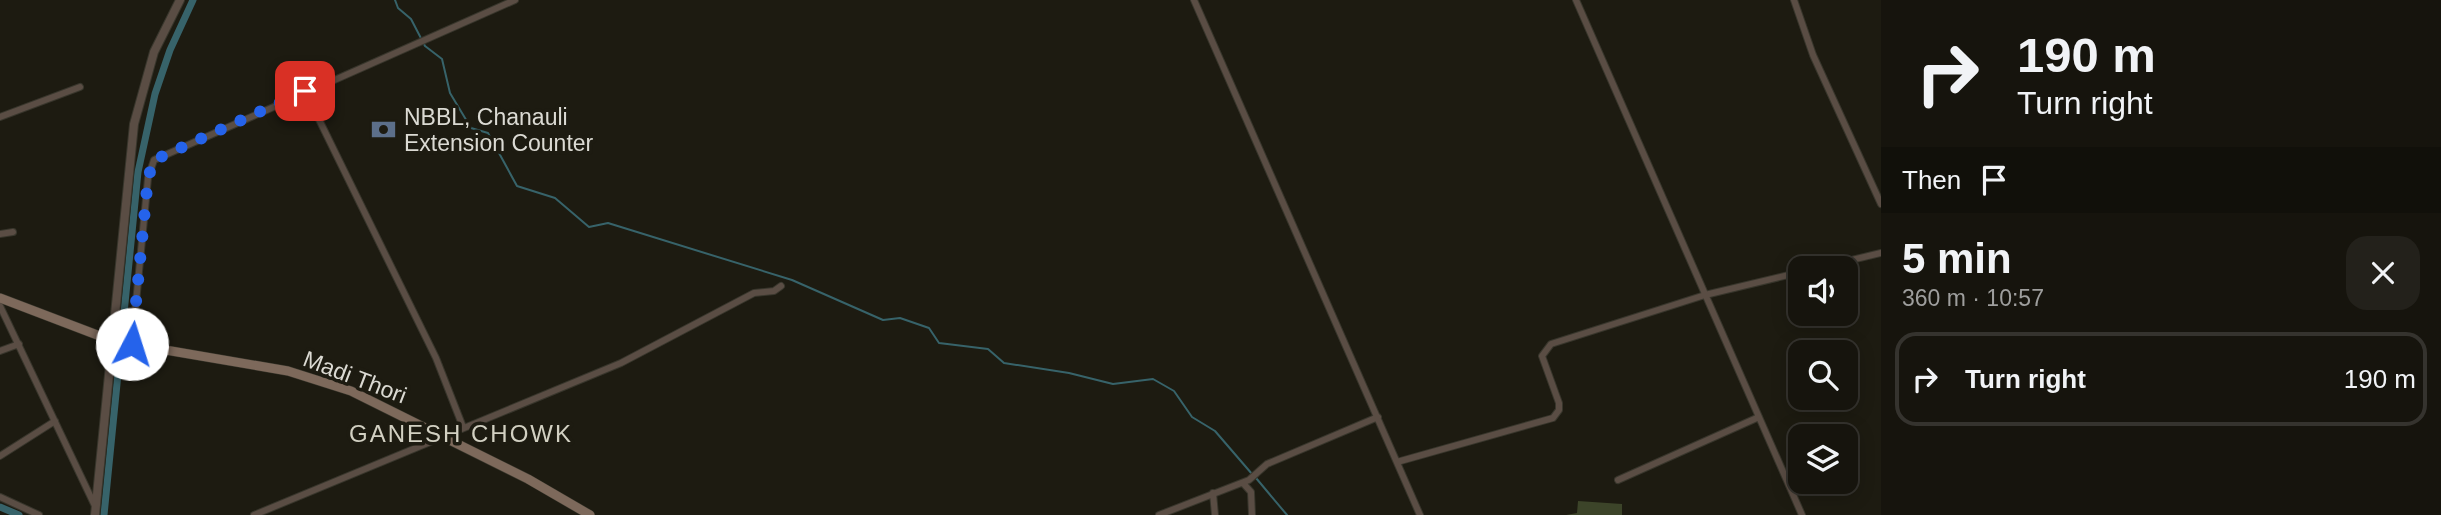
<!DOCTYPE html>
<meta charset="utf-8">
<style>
:root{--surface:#16140d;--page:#23211b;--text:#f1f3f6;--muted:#9e9e9d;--line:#35332e}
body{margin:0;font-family:Helvetica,sans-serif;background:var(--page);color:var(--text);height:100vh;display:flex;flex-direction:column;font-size:26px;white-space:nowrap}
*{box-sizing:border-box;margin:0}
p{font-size:23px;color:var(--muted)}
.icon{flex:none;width:38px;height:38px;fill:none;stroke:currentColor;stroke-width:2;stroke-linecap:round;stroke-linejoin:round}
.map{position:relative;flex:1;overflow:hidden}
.details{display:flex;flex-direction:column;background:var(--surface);width:560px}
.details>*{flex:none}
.banner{background:#16140d;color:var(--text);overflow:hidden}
.controls{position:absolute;left:1788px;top:256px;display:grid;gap:14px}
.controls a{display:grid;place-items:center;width:70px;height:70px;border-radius:14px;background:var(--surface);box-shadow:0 4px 18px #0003,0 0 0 2px var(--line);font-size:35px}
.pin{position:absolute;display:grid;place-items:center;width:60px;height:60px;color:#fff;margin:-30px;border-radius:14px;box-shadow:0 4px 10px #0006}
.me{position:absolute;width:77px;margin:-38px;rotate:5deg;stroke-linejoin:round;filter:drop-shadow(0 0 5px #0008)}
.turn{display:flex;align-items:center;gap:24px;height:147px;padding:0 21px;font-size:32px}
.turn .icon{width:91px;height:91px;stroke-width:2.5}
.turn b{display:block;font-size:49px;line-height:60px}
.then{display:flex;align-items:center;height:66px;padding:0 21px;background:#0003;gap:14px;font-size:26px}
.round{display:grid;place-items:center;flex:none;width:74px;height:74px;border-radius:21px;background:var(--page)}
.overview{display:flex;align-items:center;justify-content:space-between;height:119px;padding:0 21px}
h1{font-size:42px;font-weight:700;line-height:52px}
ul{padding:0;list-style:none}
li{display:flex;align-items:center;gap:21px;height:94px;margin:0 14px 10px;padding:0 7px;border:4px solid var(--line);border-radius:21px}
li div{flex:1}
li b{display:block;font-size:26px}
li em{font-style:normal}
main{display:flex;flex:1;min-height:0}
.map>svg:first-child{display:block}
.green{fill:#3c4429}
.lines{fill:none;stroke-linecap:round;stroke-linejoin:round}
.stream{stroke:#37636a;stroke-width:2}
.canal{stroke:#37636a;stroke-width:7}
.minor-casing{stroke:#38362c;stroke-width:8}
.tertiary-casing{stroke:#38362c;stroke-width:10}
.secondary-casing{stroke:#38362c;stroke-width:10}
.minor{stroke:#5a4d44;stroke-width:6}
.tertiary{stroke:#5a4d44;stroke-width:8}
.secondary{stroke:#7d695b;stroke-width:9}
.route{stroke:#2563eb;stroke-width:12;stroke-dasharray:0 21.6}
.labels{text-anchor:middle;stroke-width:7;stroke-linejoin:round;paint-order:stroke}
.poi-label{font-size:23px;fill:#dbdad3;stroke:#1d1b11;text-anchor:start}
.street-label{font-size:23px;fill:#dbdad3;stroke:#1d1b11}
.neighbourhood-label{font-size:24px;letter-spacing:2px;fill:#d2d0c2;stroke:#1d1b11}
</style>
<main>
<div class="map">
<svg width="1881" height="515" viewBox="0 0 1881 515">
<rect width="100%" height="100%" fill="#1d1b11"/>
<path class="green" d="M1578,501L1622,504V515H1566L1577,513Z"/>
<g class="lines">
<path class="stream" d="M395,0L398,8L411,19L425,46L442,59L450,93L471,128L488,133L517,186L555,198L589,227L608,223L792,280L883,320L900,318L929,328L939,343L988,349L1004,363L1069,373L1113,384L1153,379L1174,391L1192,417L1215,431L1252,474
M1256,478L1287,515"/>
<path class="canal" d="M0,507L19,515
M104,515L138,172L155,94L170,50L193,0"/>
<defs>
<path id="minor" d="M1194,0L1420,515
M1576,0L1802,515
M1794,0L1813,55L1881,204
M305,91L436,358L463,427
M0,117L80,87
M0,234L13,232
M1818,268L1881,253
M0,306L95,506
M132,344L148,178L154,160L515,0
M0,351L19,344
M0,456L55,421
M1397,462L1553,418L1559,410V403L1542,356L1551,344L1705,295L1801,272
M1618,480L1759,417
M1243,483L1251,492L1252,515
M1213,493L1215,515
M0,497L39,515
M254,515L621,363L754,293L774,291L781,286
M1159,515L1249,480L1267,464L1378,417"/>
<path id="tertiary" d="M95,515L134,124L154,52L180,0"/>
<path id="secondary" d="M0,298L113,341L288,371L351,391L528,479L590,515"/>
</defs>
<use href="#minor" class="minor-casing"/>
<use href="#tertiary" class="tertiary-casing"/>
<use href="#secondary" class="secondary-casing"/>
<use href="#minor" class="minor"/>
<use href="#tertiary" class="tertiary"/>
<use href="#secondary" class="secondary"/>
</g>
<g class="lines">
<path class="route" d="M132,344L148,178L154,160L305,91"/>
</g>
<defs>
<symbol id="bank-bare" viewBox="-9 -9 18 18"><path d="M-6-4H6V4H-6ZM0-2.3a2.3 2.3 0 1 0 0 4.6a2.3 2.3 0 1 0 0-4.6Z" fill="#5c6f8a" stroke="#1d1b11" stroke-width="2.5" paint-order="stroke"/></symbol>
</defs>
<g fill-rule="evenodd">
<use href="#bank-bare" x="366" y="112" width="35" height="35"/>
</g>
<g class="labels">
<g class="poi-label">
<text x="404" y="125">NBBL, Chanauli<tspan x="404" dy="26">Extension Counter</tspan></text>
</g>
<g class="street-label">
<text transform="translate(355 377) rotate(21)" y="8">Madi Thori</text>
</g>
<g class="neighbourhood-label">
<text x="461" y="442">GANESH CHOWK</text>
</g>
</g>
</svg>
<div class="controls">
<a><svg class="icon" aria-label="sound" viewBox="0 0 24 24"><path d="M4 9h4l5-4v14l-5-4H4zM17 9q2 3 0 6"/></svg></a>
<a><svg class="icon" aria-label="search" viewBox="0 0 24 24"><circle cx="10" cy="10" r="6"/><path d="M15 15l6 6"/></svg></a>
<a><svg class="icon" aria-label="layers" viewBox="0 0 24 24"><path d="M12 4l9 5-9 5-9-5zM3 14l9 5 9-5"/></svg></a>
</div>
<div class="pin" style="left:305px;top:91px;background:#d93025"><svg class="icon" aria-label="arrive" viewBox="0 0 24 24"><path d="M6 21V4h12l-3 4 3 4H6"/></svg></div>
<svg class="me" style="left:132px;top:344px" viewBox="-20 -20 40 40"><circle r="19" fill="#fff"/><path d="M0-13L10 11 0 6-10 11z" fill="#2563eb"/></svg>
</div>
<section class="details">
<div class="banner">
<div class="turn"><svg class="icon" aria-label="right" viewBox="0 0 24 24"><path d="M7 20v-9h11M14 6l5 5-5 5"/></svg><div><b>190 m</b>Turn right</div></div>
<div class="then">Then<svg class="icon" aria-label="arrive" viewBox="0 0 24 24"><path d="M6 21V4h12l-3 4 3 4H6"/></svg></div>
</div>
<div class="overview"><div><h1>5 min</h1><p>360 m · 10:57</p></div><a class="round"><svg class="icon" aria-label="close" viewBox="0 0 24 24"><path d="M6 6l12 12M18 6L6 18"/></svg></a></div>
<ul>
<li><svg class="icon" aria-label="right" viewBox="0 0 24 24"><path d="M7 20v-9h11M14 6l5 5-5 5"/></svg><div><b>Turn right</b></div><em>190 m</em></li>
</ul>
</section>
</main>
